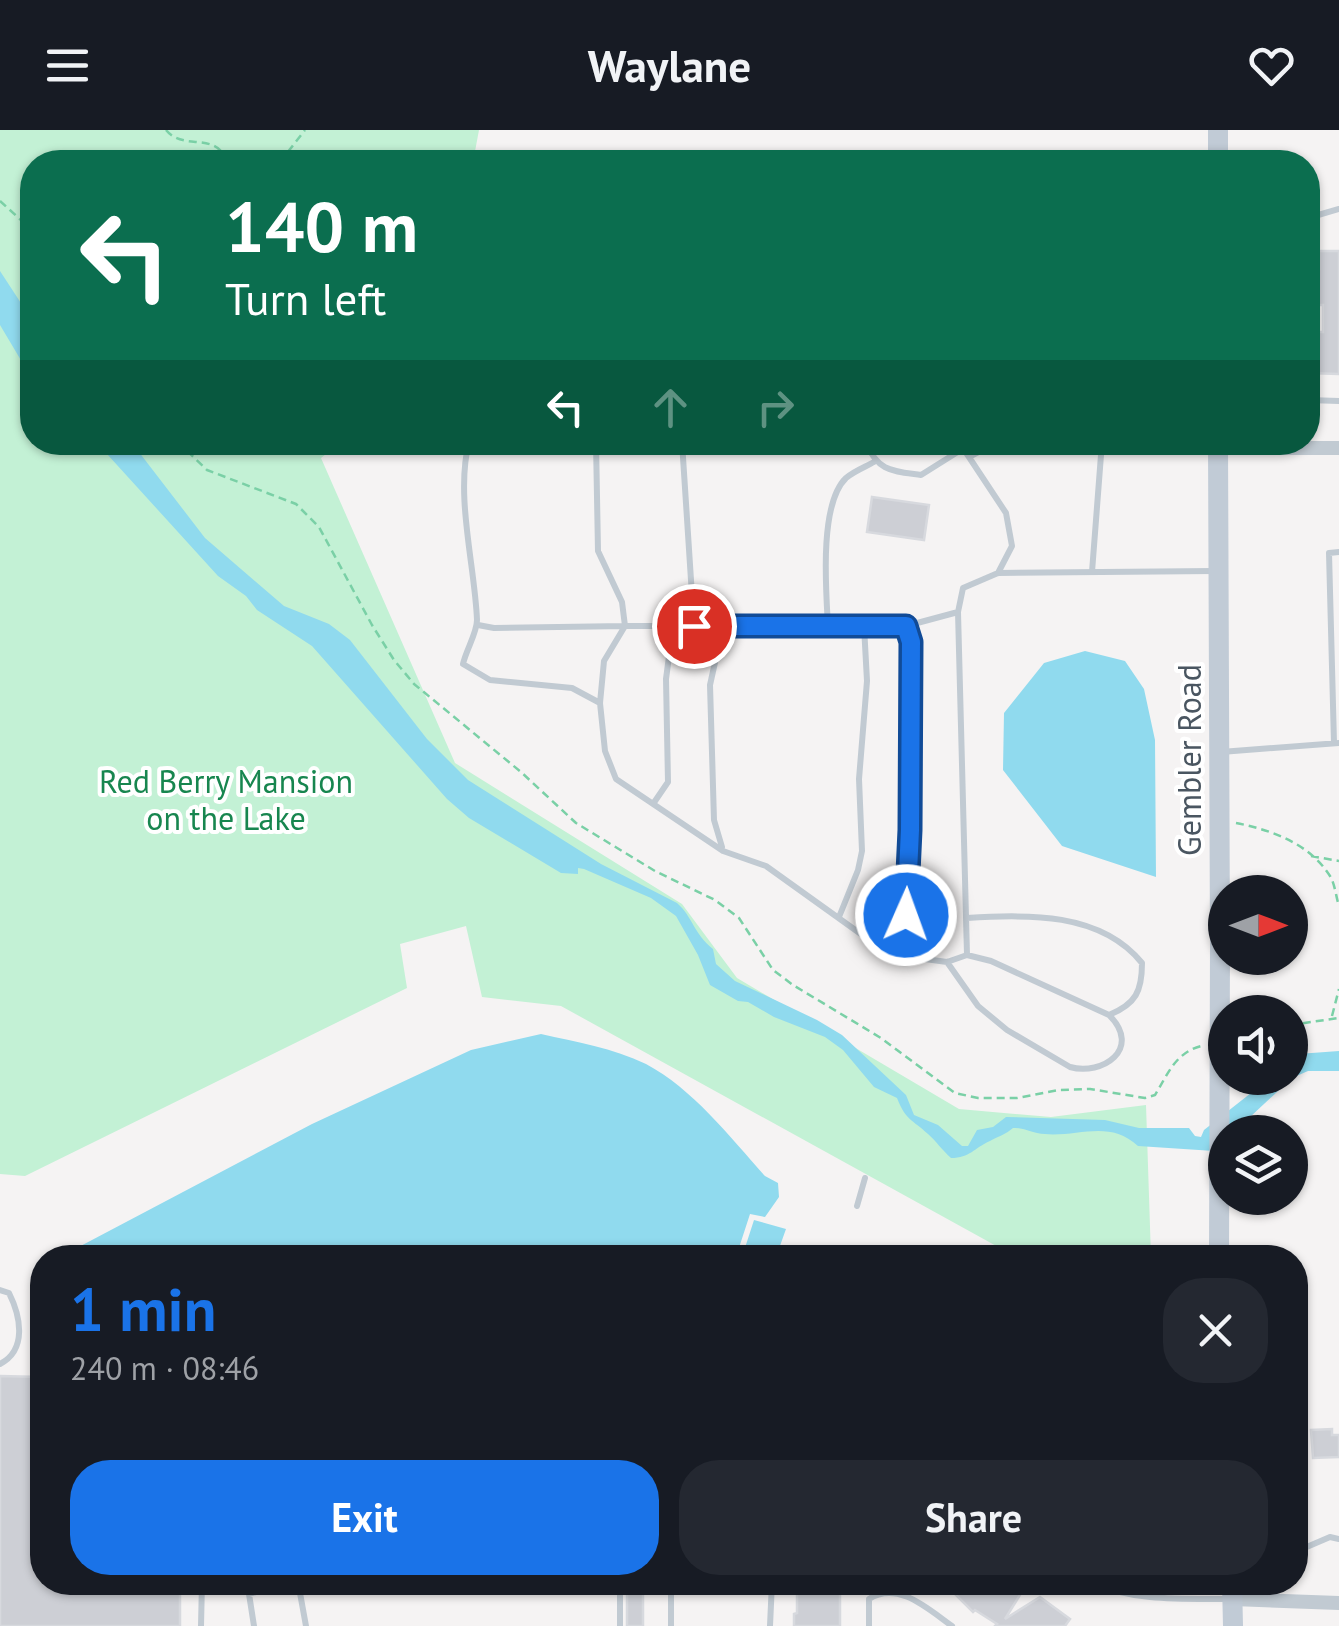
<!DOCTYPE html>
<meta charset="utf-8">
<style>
:root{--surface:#171b24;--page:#242831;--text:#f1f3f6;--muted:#9ea1a6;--accent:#1a73e8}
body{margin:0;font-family:"PT Sans",sans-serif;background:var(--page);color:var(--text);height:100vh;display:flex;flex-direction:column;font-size:38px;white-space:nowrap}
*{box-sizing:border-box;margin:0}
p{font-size:32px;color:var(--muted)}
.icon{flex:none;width:55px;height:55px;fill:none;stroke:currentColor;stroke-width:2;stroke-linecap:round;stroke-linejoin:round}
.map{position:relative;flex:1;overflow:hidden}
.drawer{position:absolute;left:30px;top:1115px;width:1278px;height:350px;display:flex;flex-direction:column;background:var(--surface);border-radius:40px;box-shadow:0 2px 8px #0004}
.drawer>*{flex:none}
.banner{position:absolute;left:20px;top:20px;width:1300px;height:305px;border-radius:40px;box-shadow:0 2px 8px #0004;background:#0b6e4f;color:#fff;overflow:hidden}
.needle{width:65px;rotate:90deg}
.tools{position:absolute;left:1208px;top:745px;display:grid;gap:20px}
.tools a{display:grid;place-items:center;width:100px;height:100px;border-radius:50%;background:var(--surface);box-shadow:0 2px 8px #0004;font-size:50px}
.pin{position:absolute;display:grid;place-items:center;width:85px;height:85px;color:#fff;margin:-42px;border:5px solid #fff;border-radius:50%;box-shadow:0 2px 10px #0007}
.me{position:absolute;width:110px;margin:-55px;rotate:2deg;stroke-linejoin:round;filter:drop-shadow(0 0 8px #0008)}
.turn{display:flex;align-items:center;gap:35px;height:210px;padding:0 40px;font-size:45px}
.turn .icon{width:130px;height:130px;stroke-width:2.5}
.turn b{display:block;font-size:70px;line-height:85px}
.lanes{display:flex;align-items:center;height:95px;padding:0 40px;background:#0003;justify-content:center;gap:50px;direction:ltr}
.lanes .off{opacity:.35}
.round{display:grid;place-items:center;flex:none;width:105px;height:105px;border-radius:40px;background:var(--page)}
.summary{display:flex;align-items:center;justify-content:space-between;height:170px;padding:0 40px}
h1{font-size:60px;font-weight:800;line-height:75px;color:var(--accent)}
.primary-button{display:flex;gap:20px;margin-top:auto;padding:20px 40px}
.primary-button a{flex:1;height:115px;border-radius:40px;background:var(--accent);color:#fff;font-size:40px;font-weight:800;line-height:115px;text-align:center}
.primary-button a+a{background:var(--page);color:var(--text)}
header{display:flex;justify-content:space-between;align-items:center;height:130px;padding:0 40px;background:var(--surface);font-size:45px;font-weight:800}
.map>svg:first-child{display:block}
.green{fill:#c3f1d5}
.water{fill:#90daee}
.building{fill:#cdcfd5;stroke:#d7d9de;stroke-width:2.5}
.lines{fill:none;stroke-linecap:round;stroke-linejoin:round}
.path{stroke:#7ad0a6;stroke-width:2.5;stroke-dasharray:8 5;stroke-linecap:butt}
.service{stroke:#c1cad2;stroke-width:6}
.minor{stroke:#c1cad2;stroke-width:14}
.secondary{stroke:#c1cbd6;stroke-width:20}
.secondary-bridge{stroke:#c1cbd6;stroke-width:20}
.route-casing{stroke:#114b97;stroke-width:25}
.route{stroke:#1a73e8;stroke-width:18}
.labels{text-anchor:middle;stroke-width:8;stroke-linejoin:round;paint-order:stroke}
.street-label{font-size:32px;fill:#4a5661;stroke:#fff}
.park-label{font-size:32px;fill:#17864f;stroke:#fff}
</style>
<header><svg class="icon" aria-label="menu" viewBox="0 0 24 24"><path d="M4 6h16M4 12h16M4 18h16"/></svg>Waylane<svg class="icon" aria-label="heart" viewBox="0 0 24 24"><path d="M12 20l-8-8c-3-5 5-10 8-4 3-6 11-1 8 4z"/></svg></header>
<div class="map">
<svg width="1339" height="1496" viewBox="0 0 1339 1496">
<rect width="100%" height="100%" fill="#f5f3f3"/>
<path class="green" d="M0,0H479L473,32H32V312L340,313L321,328L455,633L682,774L737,848L959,979L1051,987L1146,975L1151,1127H1009V1123L561,876L482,867L466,796L400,814L407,858L25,1046L0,1044Z"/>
<path class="water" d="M0,141L32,190V243L22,232L0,195Z
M97,313H132L205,408L284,476L329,494L350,510L427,609L468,650L601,734L677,773C693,787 693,803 713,819L716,834L735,851L817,890L842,905L906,965L914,985L938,995L962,1016H968L977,1000L993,997L1006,987L1105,990L1139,998H1189L1195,1006L1201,1007L1204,1000L1270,948H1290V931L1298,924L1339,921V941H1308L1292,948L1234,1002H1225L1214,1021L1138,1016C1107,987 1074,1010 1037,1003C1028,1001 1023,998 1013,998C1005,1005 999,1006 990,1011C974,1018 970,1028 951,1028C942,1020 936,1011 928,1004C912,989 906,991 897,968L874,957L843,920L825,907L774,887L748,872L738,871L710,855L698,825L676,786L651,768L584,739L578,738V744L561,743L469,688L447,669L312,516L257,480L246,466L218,446Z
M1085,521L1125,531L1144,559L1155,610L1156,747L1062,716L1003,640L1004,583L1044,533Z
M541,904C576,912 613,918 646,934C693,959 730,1007 765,1046L778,1053L779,1067L765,1087L750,1084L736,1127H68L73,1120L312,994L471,920Z
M754,1090L786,1099L776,1127H742Z"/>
<path class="building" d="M1319,121H1339V244L1308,243V202H1323V175H1308V139H1319Z
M872,367L929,375L924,410L867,402Z
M0,1246L42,1247V1452H180V1496H0Z
M1332,1299V1305H1339V1327L1313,1328L1311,1300Z
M627,1452H643V1496H627Z
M797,1452H840V1496H794V1484L797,1483Z
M962,1452H1028L1005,1489L1040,1467L1070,1489L1065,1496H995L997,1494L975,1480L973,1482L955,1464Z"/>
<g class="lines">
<path class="path" d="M166,0C184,22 216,0 227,32
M280,32L305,0
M0,71L32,100
M178,312L207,340L296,374L319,397L372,495L394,530L414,554L521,642L576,693L655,741L715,770L739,788L773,840L793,855L881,908L955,963L978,968H1017L1059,960L1090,959L1145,968L1155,965C1168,944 1175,923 1201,916
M1236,693C1271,700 1309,713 1330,746C1335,754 1336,767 1339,776
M1311,726L1339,731
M1332,886L1339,859
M1290,895L1339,888"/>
<path class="service" d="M1308,88L1339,79
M1308,270L1339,271
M469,312C455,366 475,436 477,490C477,503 466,520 463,534L490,550L572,558L600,573
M682,312L694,496
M865,312C879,342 891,341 921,345L964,318
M959,312L1006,383L1012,416L998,443
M969,327L997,312
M1092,442L1102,312
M958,482L967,825L947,832L903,826L879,817L766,736L723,721L616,649L605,621L600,573L604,531L625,496H906L958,482L963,458L998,443L1214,441
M478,495L494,498L625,496L622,472L598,421L596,312
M828,496C826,460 819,374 846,348C854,341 865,337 874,332
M906,496L911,512L910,701L907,785L911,827
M1334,613L1329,423L1339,422
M1221,622L1339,613
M653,674L668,652L666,549L673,496
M722,717L714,690L710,555L723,496
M839,787L858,740L862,721L859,649L867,551L864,496
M967,825L991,831L1109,885C1136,874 1142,861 1142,833C1101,782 1027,784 967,788
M947,832L978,876L1007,900L1070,937C1102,946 1143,919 1109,885
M857,1076L865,1048
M0,1160L9,1163C21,1187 27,1220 0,1234
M1295,1422L1330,1407L1339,1409
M298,1452L306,1496
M620,1452V1496
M671,1452V1496
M1088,1452C1133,1471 1178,1469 1227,1469
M201,1496L202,1452
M254,1496L249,1464L291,1452
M770,1496L772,1452
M869,1496V1469C898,1450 929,1480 952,1496"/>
<path class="minor" d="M1219,318H1339
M1233,1469L1339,1473"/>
<path class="secondary" d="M1218,0V32
M1218,312L1220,816
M1232,1452L1233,1496"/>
<path class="secondary-bridge" d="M1219,1128L1220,816"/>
</g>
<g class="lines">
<defs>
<path id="route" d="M694,496H906L911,512L910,700L906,785"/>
</defs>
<use href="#route" class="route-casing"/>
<use href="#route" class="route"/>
</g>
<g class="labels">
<g class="street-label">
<text transform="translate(1190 630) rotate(-90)" y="11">Gembler Road</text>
</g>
<g class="park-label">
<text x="226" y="663">Red Berry Mansion<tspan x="226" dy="37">on the Lake</tspan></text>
</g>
</g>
</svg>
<div class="tools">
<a><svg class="needle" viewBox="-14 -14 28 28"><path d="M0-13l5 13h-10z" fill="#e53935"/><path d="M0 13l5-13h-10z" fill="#9ea1a6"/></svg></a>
<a><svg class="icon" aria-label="sound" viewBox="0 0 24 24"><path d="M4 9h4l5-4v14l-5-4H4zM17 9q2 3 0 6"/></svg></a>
<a><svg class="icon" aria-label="layers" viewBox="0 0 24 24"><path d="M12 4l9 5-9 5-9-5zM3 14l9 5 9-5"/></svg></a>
</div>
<div class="pin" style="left:694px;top:496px;background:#d93025"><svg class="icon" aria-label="arrive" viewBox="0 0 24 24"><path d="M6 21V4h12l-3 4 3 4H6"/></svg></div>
<svg class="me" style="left:906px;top:785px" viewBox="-20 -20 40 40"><circle r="17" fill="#1a73e8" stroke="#fff" stroke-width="3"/><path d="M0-11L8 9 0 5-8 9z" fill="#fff"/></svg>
<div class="banner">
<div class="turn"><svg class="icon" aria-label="left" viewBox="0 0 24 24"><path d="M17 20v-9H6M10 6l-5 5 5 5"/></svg><div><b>140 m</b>Turn left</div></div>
<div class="lanes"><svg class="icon" aria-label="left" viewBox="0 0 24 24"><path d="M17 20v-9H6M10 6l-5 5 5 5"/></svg><svg class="icon off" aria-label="ahead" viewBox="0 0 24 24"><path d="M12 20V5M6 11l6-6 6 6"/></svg><svg class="icon off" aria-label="right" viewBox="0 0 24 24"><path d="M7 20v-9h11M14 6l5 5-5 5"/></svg></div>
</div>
<section class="drawer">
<div class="summary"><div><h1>1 min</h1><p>240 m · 08:46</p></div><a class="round"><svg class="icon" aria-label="close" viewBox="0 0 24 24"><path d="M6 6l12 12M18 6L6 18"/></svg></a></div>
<div class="primary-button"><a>Exit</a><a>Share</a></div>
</section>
</div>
